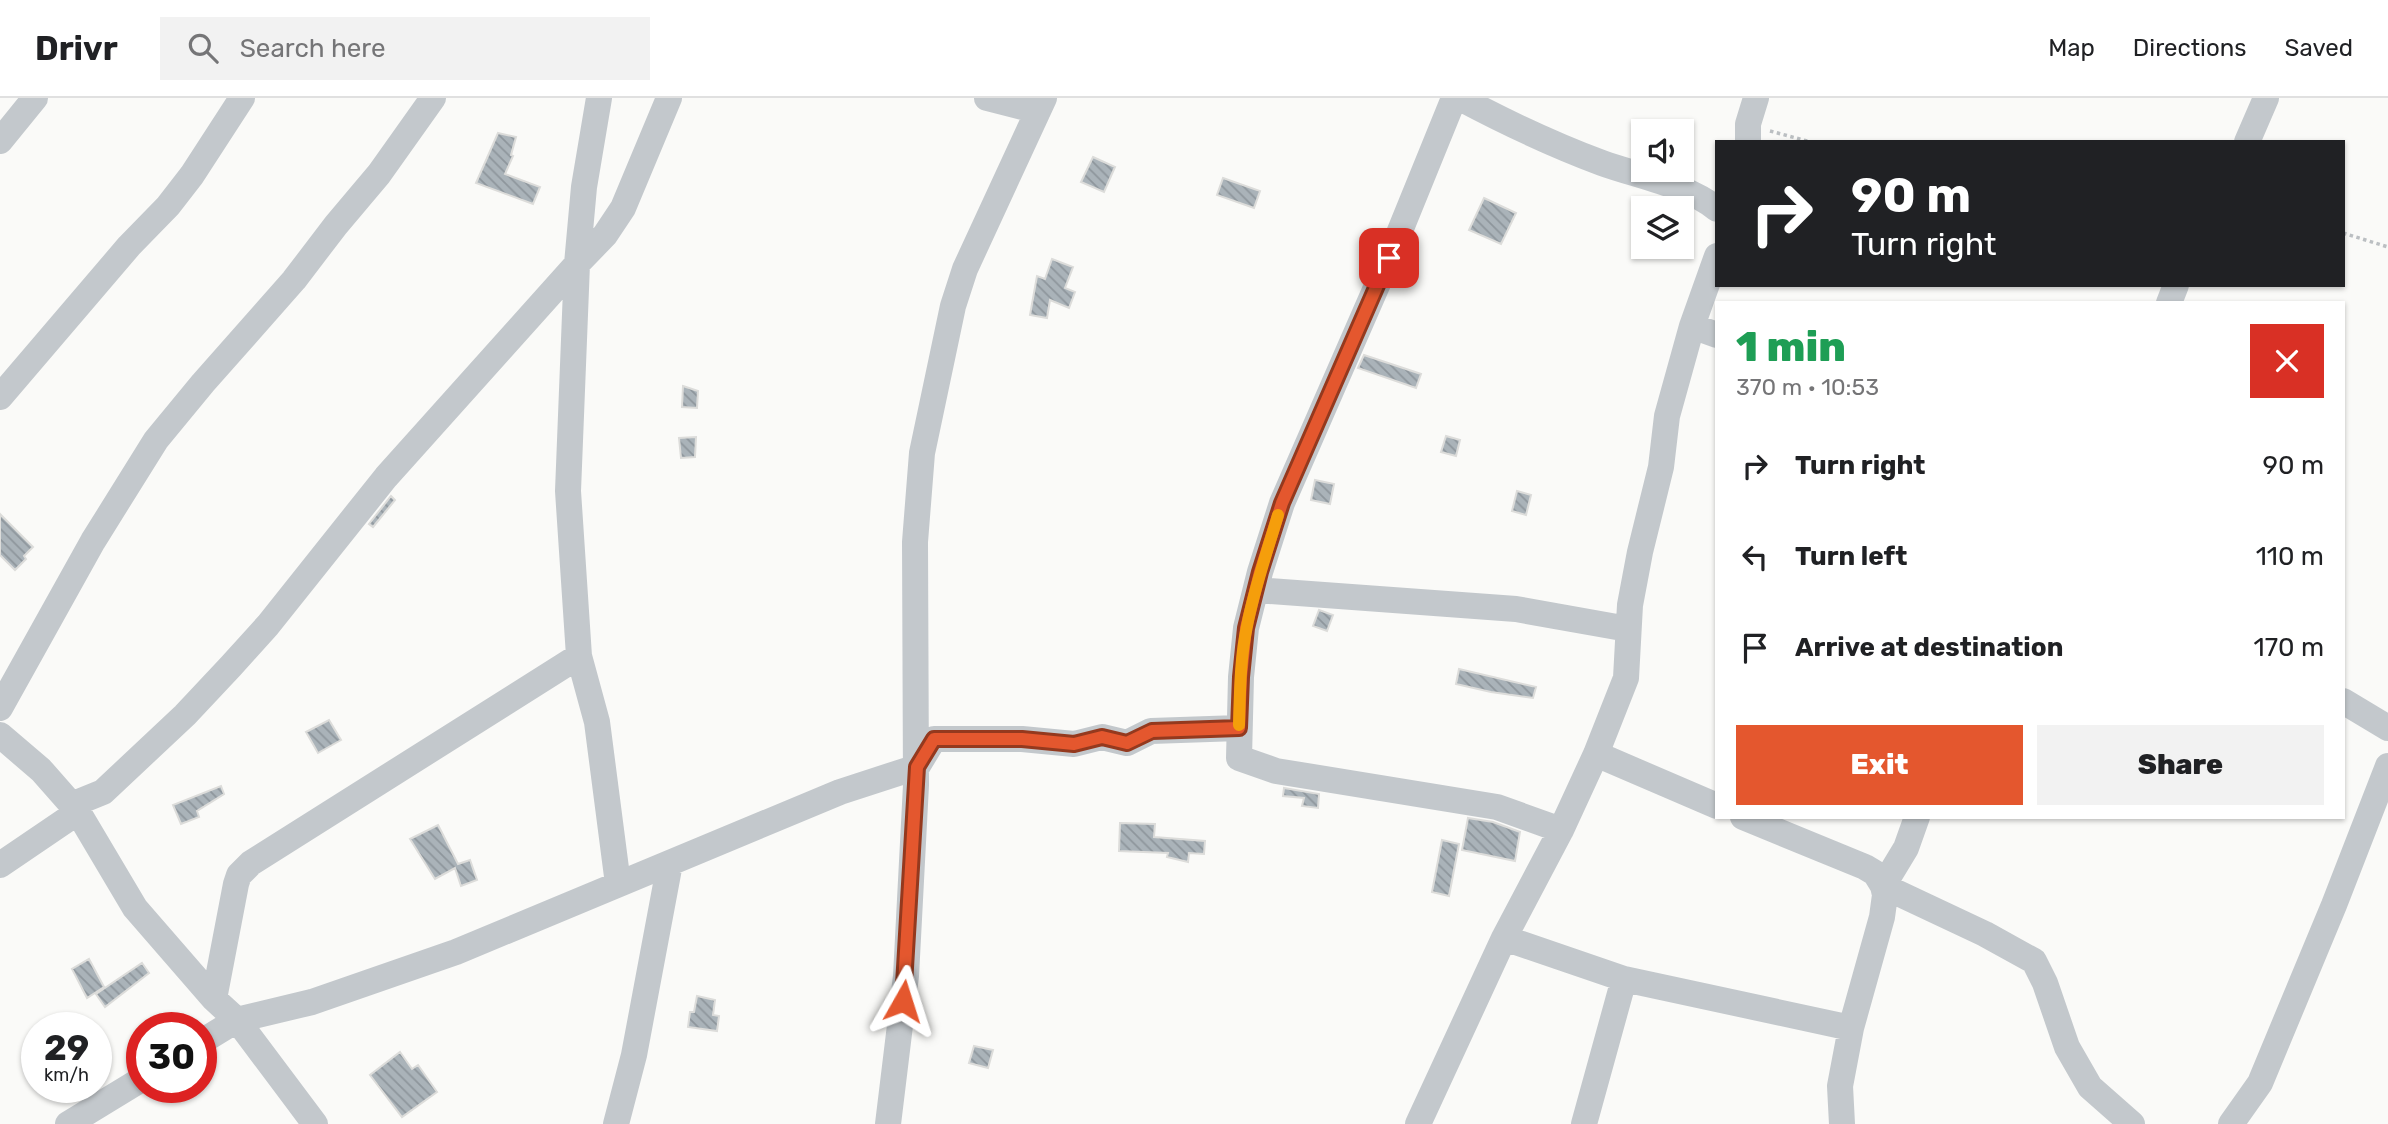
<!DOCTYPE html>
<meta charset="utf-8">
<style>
:root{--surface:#fff;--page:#f2f2f2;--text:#202124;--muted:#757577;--line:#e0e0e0;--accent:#e4572e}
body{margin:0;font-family:Rubik,sans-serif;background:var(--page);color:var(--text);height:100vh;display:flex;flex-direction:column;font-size:26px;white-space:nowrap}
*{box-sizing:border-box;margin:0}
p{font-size:23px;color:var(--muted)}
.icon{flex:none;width:38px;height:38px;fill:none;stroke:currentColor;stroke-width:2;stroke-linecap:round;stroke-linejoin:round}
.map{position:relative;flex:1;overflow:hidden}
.sheet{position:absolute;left:1715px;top:203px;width:630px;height:518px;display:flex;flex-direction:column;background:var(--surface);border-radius:0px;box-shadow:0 2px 5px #0004}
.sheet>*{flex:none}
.guide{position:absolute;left:1715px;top:42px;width:630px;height:147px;border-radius:0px;box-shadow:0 2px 5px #0004;background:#202124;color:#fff;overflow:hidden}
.tools{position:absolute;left:1631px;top:21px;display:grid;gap:14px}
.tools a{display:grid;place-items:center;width:63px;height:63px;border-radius:0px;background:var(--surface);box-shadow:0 2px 5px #0004;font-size:35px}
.speed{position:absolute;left:21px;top:914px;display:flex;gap:14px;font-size:35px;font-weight:700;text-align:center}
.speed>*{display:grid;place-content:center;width:91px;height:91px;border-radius:50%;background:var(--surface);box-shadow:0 2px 5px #0004;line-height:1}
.speed small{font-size:18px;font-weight:400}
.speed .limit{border:10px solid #d22;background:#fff;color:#111}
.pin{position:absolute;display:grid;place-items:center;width:60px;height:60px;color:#fff;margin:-30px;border-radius:14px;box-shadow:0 4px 10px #0006}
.me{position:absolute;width:77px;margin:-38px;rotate:6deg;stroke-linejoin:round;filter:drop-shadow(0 0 5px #0008)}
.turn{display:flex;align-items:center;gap:24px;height:147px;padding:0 21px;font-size:32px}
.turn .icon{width:91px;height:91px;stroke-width:2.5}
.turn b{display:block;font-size:49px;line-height:60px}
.round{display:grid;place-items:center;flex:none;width:74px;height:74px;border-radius:0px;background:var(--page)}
.overview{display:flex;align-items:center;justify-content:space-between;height:119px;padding:0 21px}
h1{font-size:42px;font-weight:800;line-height:52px;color:#1e9e55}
.cta{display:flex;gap:14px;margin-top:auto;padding:14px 21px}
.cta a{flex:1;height:80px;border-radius:0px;background:var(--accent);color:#fff;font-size:28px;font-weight:800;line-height:80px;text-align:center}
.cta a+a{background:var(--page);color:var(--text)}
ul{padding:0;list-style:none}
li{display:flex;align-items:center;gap:21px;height:91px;padding:0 21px}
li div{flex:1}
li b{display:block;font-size:26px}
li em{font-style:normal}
header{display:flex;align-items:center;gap:42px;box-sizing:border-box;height:98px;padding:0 35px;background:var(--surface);border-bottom:2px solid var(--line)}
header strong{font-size:33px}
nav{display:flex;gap:38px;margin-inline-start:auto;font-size:24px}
.search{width:490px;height:63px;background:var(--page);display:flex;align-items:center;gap:18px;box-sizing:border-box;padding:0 24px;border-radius:0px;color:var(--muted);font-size:26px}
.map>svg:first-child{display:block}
.building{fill:url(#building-back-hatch);stroke:#dcdcda;stroke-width:2}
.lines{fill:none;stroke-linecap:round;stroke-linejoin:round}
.path{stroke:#bbbfc2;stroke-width:3.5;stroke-dasharray:3.5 3.5;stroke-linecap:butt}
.minor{stroke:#c3c8cc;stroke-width:26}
.route-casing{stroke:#94391e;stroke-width:18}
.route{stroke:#e4572e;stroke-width:12}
.slow{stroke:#f59e0b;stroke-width:12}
</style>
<header>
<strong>Drivr</strong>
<div class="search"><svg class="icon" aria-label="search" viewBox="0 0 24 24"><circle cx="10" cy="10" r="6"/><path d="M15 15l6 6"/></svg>Search here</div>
<nav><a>Map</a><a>Directions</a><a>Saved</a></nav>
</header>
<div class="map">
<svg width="2388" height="1026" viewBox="0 0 2388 1026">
<defs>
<pattern id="building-back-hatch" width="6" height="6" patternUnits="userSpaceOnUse" patternTransform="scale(1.75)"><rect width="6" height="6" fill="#aab3b9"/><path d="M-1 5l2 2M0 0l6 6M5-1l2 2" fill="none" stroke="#8e969c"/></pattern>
</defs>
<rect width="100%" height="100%" fill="#fafaf8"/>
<path class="building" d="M498,35L516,39L511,57L513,58L505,76L540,89L533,106L476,85Z
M1093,59L1115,69L1104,94L1081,84Z
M1223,80L1260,93L1254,110L1217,97Z
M1484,100L1516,115L1501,146L1469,132Z
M1407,157L1416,160L1408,184L1397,180Z
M1052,161L1073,169L1065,190L1075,194L1069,210L1050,202L1047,220L1030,217L1037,178L1045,181Z
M1364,257L1421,276L1416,290L1358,270Z
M683,288L698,293L697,310L682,309Z
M1446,338L1460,342L1456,358L1441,354Z
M696,339L695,359L681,360L679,340Z
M1315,382L1334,386L1330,406L1311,402Z
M1517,393L1531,397L1526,417L1512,413Z
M391,398L395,402L373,429L369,426Z
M0,416L33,449L24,458L26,461L15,472L0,457Z
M1319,512L1333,517L1327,533L1313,528Z
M1459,571L1536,589L1533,600L1491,594L1456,586Z
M329,622L341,642L318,655L306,634Z
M221,688L224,696L197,713L199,719L181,726L173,707Z
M1284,690L1319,696L1318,710L1302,708L1304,700L1283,698Z
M1468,720L1493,724L1520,734L1515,763L1462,752Z
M1120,725L1155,726L1154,739L1205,743L1204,756L1189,755L1188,764L1167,759L1168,755L1119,753Z
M438,727L458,766L470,762L477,782L461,788L455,770L435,781L410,741Z
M1442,742L1459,746L1449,798L1432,794Z
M89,861L104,889L87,900L72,871Z
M142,865L149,875L105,909L96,896Z
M697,898L715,902L713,917L719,918L717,933L688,929L690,914H694Z
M974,948L993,952L988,970L969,965Z
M400,954L412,971L418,967L437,994L402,1019L370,977Z"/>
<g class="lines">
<path class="path" d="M1770,33L1811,44
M2343,135L2388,149"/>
<path class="minor" d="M599,0L584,89L577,166L568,393L579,558L597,624L618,786
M987,0L1038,13
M1454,0L1389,160L1282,405L1260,474L1246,530L1241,579L1239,660L1276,673L1497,709L1561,732
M1460,0C1505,24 1554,47 1602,65C1638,78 1688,87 1717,111
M0,43L35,0
M1748,44V26L1756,0
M2247,44L2266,0
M2169,205L2176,187
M1692,228L1717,237
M0,299L129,148L168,108L192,77L242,0
M1256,492L1516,511L1628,531
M2343,603L2388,630
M0,610L93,443L156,342L203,285L294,182L336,127L379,76L433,0
M0,637L41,672L78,714L135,810L214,901L237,922L315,1026
M1596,656L1717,708
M71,707L103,694L185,617L231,568L268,527L386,379L577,166L605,137L623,110L669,0
M1743,719L1865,769L1875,775L1883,788L1885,797L1882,819L1851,930L1840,988L1842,1026
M1917,719L1906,750L1883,788L1985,836L2034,863L2045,885L2067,949L2090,989L2132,1026
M0,767L78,714
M1504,840L1624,881L1851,930
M214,901L236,786L239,777L251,765L579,558
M201,944L237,922L312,904L456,854L840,694L917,669L934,641H1022L1074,646L1102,639L1127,645L1151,633L1239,630
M68,1026L142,981
M616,1026L634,957L670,765
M888,1026L906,878L916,687L915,444L922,355L953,208L965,171L1044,0
M1418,1026L1504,840L1561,732L1596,656L1626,580L1630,507L1640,454L1661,369L1667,318L1692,228L1717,158
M1584,1026L1624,881
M2231,1026L2260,985L2334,807L2388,668"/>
</g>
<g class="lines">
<defs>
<path id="route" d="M903,903L917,669L934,641H1022L1074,646L1102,639L1127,645L1152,633L1239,630L1241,579L1246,530L1260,474L1282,405L1389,160"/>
</defs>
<use href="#route" class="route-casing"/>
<use href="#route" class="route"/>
<path class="slow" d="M1239,627C1240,594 1240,561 1247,528C1254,491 1267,454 1278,417"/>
</g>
</svg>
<div class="tools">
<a><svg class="icon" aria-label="sound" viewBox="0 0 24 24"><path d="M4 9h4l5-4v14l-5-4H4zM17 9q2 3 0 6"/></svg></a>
<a><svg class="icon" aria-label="layers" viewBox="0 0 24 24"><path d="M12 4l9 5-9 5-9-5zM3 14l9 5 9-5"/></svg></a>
</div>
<div class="speed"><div>29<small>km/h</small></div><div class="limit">30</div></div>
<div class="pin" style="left:1389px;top:160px;background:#d93025"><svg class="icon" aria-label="arrive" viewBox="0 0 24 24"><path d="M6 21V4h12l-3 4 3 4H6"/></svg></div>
<svg class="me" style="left:903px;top:903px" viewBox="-20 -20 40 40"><path d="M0-17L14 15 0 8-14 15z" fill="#e4572e" stroke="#fff" stroke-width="4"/></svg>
<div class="guide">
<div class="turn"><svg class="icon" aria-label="right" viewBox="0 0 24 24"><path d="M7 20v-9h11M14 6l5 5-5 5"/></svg><div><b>90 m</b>Turn right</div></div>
</div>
<section class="sheet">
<div class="overview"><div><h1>1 min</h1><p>370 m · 10:53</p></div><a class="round" style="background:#d93025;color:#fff"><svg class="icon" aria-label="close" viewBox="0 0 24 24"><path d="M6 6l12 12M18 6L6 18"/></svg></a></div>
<ul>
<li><svg class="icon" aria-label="right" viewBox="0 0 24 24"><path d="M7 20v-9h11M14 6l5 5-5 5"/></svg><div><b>Turn right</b></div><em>90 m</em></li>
<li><svg class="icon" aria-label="left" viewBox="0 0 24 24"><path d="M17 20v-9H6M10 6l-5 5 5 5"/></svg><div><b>Turn left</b></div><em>110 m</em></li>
<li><svg class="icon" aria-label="arrive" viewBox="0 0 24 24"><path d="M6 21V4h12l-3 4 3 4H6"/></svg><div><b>Arrive at destination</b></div><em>170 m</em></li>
</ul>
<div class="cta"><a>Exit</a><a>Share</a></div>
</section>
</div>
